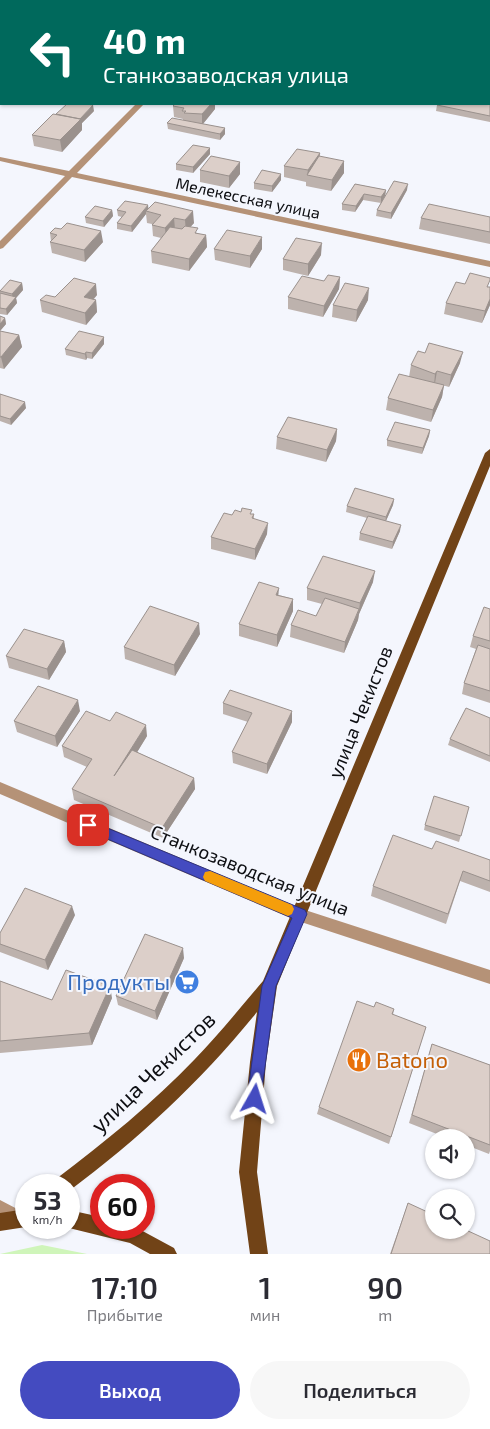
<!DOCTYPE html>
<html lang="ru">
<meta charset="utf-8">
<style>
:root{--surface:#fff;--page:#f7f7f7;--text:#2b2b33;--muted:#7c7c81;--accent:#444bc0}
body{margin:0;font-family:"Exo 2",sans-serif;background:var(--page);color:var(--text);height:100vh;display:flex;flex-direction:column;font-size:19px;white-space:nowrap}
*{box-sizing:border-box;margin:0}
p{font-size:16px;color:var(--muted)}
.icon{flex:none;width:28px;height:28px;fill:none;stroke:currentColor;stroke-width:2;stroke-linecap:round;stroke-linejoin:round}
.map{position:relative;height:1254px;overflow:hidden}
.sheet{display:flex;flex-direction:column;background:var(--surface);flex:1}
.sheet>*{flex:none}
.banner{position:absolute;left:0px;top:0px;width:490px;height:105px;box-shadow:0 1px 4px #0004;background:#00695c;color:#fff;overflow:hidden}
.controls{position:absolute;left:425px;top:1129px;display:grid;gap:10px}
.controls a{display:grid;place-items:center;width:50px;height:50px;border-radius:50%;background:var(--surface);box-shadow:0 1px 4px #0004;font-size:25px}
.speed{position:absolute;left:15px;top:1174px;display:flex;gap:10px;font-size:25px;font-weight:700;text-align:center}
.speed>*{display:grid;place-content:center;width:65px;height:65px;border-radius:50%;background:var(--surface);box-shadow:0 1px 4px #0004;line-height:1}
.speed small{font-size:12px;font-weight:400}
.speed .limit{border:8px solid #d22;background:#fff;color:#111}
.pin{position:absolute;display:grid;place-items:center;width:42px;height:42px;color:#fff;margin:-21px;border-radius:10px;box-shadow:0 2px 8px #0006}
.me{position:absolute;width:55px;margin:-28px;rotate:6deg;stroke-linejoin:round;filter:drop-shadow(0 0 4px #0008)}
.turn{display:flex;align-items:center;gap:18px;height:105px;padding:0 20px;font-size:22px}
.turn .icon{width:65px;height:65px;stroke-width:2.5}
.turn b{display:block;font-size:35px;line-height:42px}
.eta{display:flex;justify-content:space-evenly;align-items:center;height:85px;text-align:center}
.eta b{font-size:30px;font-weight:600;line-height:35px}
.button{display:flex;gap:10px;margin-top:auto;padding:10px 20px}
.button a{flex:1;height:58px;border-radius:30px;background:var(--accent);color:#fff;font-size:20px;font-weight:600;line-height:58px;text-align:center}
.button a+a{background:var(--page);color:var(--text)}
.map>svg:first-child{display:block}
.green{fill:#cff5ba}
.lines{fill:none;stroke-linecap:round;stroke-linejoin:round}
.street{fill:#b59277;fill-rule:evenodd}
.primary{fill:#714317;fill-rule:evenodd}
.wall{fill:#bdb2ad}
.shaded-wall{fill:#9a918d}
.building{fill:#dccfc9;stroke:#9a918d}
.route{fill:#444bc0;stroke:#2c317d}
.slow{fill:#f59e0b}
.labels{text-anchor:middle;stroke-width:4;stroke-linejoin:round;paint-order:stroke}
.far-street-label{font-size:16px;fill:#0d0e12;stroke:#f4f6fd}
.street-label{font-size:19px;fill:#0d0e12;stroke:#f4f6fd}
.near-shop-label{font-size:22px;fill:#366cbe;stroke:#f4f6fd;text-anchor:end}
.near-food-label{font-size:22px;fill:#c56008;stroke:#f4f6fd;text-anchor:start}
.near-street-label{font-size:22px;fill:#0d0e12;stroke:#f4f6fd}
</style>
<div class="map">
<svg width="490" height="1254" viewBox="0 0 490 1254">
<rect width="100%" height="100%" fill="#f4f6fd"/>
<path class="green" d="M42,1245L87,1254H0Z"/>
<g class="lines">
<path class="street" d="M136,104H144L77,173L490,261V267L72,177L3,248L0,249V241L65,176L0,161V157L69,171Z
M0,782L302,909L490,970V984L295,920L0,794Z
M0,1200L23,1212L26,1218L23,1224L17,1227L0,1219Z"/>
<path class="primary" d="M490,449V466L277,986L266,1062L257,1172L268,1254H250L239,1172L250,1062L257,1012C202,1080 139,1139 69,1191V1185H53L56,1179C105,1142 153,1103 195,1059C219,1034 241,1007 263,981L485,453Z
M26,1209V1227L0,1231V1213Z
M69,1210L101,1217V1228H137L174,1248L177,1254H150L130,1243L69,1228Z"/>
</g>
<path class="wall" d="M490,99V122L436,111L437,105Z
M175,104H215V109L203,124L225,134L220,140L168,129L167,123L183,120V119L174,117L173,106Z
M94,111L82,123V130L62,152L34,146L32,135L56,114Z
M210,148V154L193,173L176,170V164Z
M320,153L319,156L344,173L331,191L306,186V182L284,177V166Z
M200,170L240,174L229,188L200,182Z
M281,180L272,192L254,189V183Z
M355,184L386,190L385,196L407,190L391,219L376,216L377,210L381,203L363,200L355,212L342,210V204Z
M149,209L194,223L190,227L198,234L206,235L207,247L189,271L152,263L151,251L161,238L153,236L152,224L147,223L146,214L132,232L117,229V223L122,217L118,216L117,210Z
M112,210L113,216L104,227L86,223L85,217Z
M490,217V244L419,229L421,218Z
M50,233L103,242L85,262L52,253L50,242L51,241Z
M214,249H262L250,268L215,260Z
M321,255L308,276L283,270V259Z
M340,277L339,289L323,317L288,309V297L324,281Z
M22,283L23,290L16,298L17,303L7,315L0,314V291Z
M465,284L490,287V305L482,323L444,314L446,303Z
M97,295L94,299L96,300L97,312L86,325L42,312L40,300L55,297Z
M368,300L356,322L332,317L333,305Z
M0,316L5,318L6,324L0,331L19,335L22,347L4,369L0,368Z
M104,337V344L92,359L87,358L86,360L66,355L65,349Z
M460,363L449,387L435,383L444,385L442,397L431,422L386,410L388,398L409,377L411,365Z
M0,394L26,408L11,425L0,421Z
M337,429L336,441L326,462L276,449L277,437Z
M430,430L429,436L422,454L387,446V440Z
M394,499L393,505L386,521L400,531L392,549L359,540L360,533L367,518L346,512L347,506Z
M252,514H254V519L267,534L255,560L211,549V537L232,515Z
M373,582L359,614L358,620L344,653L290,637L291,625L316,616L322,604L307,600V588Z
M279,595L293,599V611L277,647L239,636V624Z
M490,609V703L462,694L464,683L476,649L470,647L473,636Z
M200,634L175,676L125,659L124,647Z
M64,641L66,652L49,680L9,668L6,656Z
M223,703L292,722L267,774L233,763L232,752L248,722L223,714Z
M80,711L57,747L17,732L14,721Z
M490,718V762L448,745L450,739Z
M147,736L137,752L194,778L195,789L163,838L74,800L72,789L87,767L64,757L62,746Z
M469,807L459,842L424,830L425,825Z
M432,849L490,860V892L460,881L446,924L371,896L373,886Z
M75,915L48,970L0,952V933Z
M184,958L157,1020L118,1005L116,996Z
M0,981L52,1000L112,998L92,1045L0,1053Z
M374,1007L394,1009L393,1015L426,1027L389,1144L317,1114L319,1107Z
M432,1044L490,1065V1151L489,1154L466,1145V1138H447L409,1123Z
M408,1203L490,1254H390Z"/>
<path class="shaded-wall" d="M211,104H215V109L202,125V114Z
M93,105L94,111L82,123V130L62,152L60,140L80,119Z
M225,128V134L220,140V134Z
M210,148V154L193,173V167Z
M320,153L319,165L307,175L308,170Z
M344,161V173L331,191L332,180Z
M240,162V174L229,188V176Z
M281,174V180L272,192V186Z
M408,184L407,190L391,219V213Z
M386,190L385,196L381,203V197Z
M364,194L363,200L355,212L356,206Z
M148,205L149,212L146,211V214L132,232L131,226Z
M112,210L113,216L104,227L103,221Z
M193,211L194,223L186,232L185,220Z
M174,218L175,229L166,239L165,228Z
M101,231L103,242L85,262L84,250Z
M206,235L207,247L189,271V259Z
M262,237V249L250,268V256Z
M322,243L321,255L308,276V264Z
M340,277L339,289L323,317L324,306Z
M22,283L23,290L16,298L17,303L7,315L6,309L13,300L12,294Z
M96,284L97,295L85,308L84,297Z
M369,288L368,300L356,322L357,310Z
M490,299V305L482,323L485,311Z
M96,300L97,312L86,325L85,313Z
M5,318L6,324L0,331V324Z
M19,335L22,347L4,369L1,357Z
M104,337V344L92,359V353Z
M86,352L87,358L86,360L85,354Z
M463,352L460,363L449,387L451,375Z
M437,371L435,383L434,385L435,374Z
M444,385L442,397L431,422L433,410Z
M25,402L26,408L11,425L10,419Z
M337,429L336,441L326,462L327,450Z
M430,430L429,436L422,454L423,448Z
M394,499L393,505L385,523L386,517Z
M268,523L267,534L255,560V549Z
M401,525L400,531L392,549L393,542Z
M375,571L373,582L359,614L358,620L344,653L345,642L359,610L360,603Z
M279,588L278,599L276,595Z
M293,599V611L277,647V635Z
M199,623L200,634L175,676L174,665Z
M64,641L66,652L49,680L47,669Z
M78,700L80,711L57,747L55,736Z
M292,711V722L267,774V764Z
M146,725L147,736L116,787L114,776Z
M194,778L195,789L163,838L162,828Z
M72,906L75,915L48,970L45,960Z
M183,948L184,958L157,1020L155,1011Z
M110,986L112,998L92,1045L89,1033Z"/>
<path class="building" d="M269,0H289L297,1H268Z
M289,0H315L314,1H297Z
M489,99H490V116L437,105L438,104H489Z
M67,104H86L93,105L80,119L56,114Z
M175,104H211L202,114L184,113L186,111H182L184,108L173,106Z
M53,114L81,119L60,140L32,135Z
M172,118L225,128L220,134L167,123Z
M193,145L210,148L193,167L176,164Z
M297,149L320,153L308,170L284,166Z
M211,156L240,162L229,176L200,170Z
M319,156L344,161L332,180L307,175Z
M262,170L281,174L272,186L254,183Z
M394,181L408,184L391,213L377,210Z
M355,184L386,190L381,197L364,194L356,206L342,204Z
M125,201L148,205L131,226L117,223L126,212L117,210Z
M155,202L193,211L185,220L174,218L165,228L152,225L161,215L146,211Z
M429,204L490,217V232L421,218Z
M95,206L112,210L103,221L85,217Z
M67,223L101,231L84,250L50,242L57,235L50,233L55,228L61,229Z
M185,226L198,228L195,233L206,235L189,259L151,251L170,227L182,229Z
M227,230L262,237L250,256L214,249Z
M296,238L322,243L308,264L283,259Z
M470,273L490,278V280L487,287H490V299L485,311L446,303L456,282L465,284Z
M328,275L340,277L324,306L288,297L302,276L324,281Z
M74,278L96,284L84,297L96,300L85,313L40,300L46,295L55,297Z
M10,280L22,283L12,294L0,291Z
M345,283L369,288L357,310L333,305Z
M0,293L16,297L6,309L0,308Z
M0,316L5,318L0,324Z
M0,331L19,335L1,357H0Z
M79,331L104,337L92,353L86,352L85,354L65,349Z
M429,343L463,352L451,375L437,371L435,374L411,365L418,351L425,353Z
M399,374L444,385L433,410L388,398Z
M0,394L25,402L10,419L0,416Z
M288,417L337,429L327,450L277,437Z
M395,422L430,430L423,448L387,440Z
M355,488L394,499L386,517L347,506Z
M242,508L252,510L250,514H254L252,518L268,523L255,549L211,537L224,513L232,515L235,510L241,512Z
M368,516L401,525L393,542L360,533Z
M323,556L375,571L360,603L307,588Z
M259,582L279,588L276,595L293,599L277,635L239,624Z
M325,598L359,609L345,642L291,625L298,610L316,616Z
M150,606L199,623L174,665L124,647Z
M484,607L490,609V641L473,636Z
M24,629L64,641L47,669L6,656Z
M478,645L490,649V691L464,683Z
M38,686L78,700L55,736L14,721Z
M230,690L292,711L267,764L232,752L252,713L223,703Z
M466,708L490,718V756L450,739Z
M86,711L110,721L116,712L146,725L114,776L132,750L194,778L162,828L72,789L92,759L62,746Z
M434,796L469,807L461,836L425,825Z
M393,835L432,849L436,841L490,860V881L463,871L448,914L373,886Z
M25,888L72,906L45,960L0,944V933Z
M145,934L183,948L155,1011L116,996Z
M66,970L110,986L89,1033L0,1041V981L52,1000Z
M357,1001L374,1007L376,1002L394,1009L392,1014L426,1027L391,1137L319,1107Z
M432,1044L490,1065V1145L412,1115Z
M408,1203L434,1215V1230H466L490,1241V1254H391Z"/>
<path class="route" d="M88,820L305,910L307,914L276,986L260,1104L255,1106L249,1104L247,1099L262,986L292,918L84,829L82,825L84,821Z"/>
<path class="slow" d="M210,871L292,905L294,909L292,914L288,916L205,881L203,877L205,872Z"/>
<defs>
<symbol id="supermarket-disc" viewBox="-11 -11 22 22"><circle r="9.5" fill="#3f7fe0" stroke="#f4f6fd"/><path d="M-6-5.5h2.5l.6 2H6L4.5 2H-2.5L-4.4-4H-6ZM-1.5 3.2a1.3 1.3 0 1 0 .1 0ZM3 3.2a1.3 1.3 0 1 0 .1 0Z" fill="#fff"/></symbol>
<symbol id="restaurant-disc" viewBox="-11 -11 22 22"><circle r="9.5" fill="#e8710a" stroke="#f4f6fd"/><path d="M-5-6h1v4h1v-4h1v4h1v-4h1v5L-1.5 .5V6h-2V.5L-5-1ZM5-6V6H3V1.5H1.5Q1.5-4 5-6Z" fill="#fff"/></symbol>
</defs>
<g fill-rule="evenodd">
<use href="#supermarket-disc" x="173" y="968" width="28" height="28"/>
<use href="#restaurant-disc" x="345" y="1046" width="28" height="28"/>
</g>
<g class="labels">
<g class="far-street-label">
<text transform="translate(248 198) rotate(12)" y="6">Мелекесская улица</text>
</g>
<g class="street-label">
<text transform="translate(360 712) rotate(-68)" y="7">улица Чекистов</text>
<text transform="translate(250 870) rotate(22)" y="7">Станкозаводская улица</text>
</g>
<g class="near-shop-label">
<text x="170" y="990">Продукты</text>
</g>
<g class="near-food-label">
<text x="376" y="1068">Batono</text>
</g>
<g class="near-street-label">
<text transform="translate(153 1072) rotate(-44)" y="8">улица Чекистов</text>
</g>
</g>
</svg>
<div class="controls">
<a><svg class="icon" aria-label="sound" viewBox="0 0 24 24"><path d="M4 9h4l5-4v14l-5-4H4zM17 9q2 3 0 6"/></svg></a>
<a><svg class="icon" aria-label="search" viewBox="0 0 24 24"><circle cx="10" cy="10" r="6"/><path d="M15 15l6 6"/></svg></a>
</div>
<div class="speed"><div>53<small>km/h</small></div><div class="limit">60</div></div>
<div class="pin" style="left:88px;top:825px;background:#d93025"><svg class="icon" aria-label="arrive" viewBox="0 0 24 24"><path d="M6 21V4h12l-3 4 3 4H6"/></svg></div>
<svg class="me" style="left:255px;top:1099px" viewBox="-20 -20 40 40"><path d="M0-17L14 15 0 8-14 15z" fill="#444bc0" stroke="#fff" stroke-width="4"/></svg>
<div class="banner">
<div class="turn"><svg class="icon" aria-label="left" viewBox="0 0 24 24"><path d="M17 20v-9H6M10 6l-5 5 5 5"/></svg><div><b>40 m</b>Станкозаводская улица</div></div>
</div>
</div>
<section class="sheet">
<div class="eta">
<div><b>17:10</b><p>Прибытие</p></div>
<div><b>1</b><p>мин</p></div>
<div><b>90</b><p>m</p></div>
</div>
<div class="button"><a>Выход</a><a>Поделиться</a></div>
</section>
